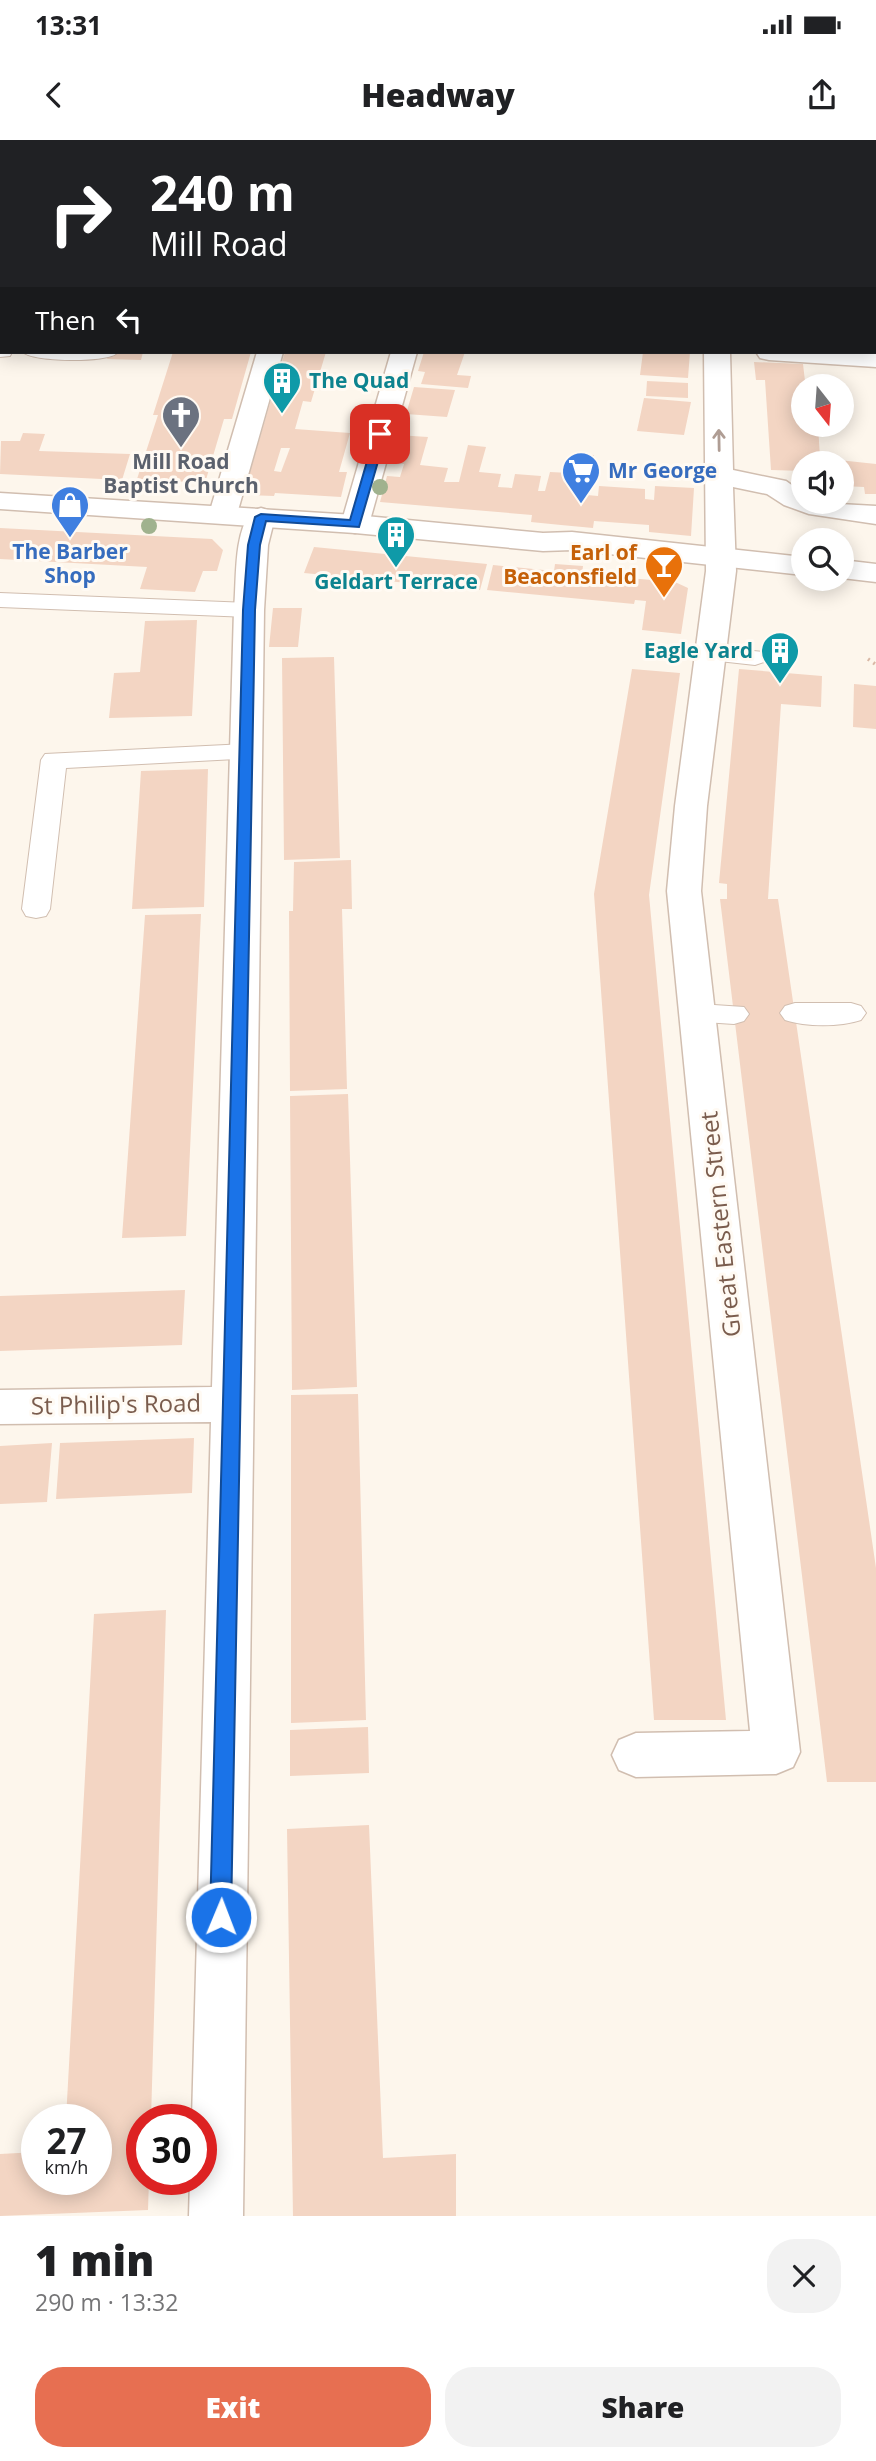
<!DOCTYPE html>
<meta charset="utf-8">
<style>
:root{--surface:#fff;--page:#f2f2f2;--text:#202124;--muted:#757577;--accent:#e76f51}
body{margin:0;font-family:"Open Sans",sans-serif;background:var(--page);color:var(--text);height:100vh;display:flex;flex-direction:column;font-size:26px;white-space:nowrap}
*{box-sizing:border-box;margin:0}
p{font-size:23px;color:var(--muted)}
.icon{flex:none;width:38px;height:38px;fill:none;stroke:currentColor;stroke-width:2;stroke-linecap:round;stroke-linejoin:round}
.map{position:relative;height:2076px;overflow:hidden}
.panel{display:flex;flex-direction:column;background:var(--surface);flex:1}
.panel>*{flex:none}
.banner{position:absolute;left:0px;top:0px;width:877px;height:214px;box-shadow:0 4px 18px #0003;background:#202124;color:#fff;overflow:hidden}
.needle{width:46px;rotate:163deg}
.fabs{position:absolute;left:791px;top:234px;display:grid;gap:14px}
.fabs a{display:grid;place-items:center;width:63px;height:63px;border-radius:50%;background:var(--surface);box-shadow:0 4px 18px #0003;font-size:35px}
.speed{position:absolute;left:21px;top:1964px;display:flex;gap:14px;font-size:35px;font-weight:700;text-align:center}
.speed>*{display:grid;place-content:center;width:91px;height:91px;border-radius:50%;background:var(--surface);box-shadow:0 4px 18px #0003;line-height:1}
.speed small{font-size:18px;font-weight:400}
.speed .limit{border:10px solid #d22;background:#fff;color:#111}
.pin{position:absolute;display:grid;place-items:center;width:60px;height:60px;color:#fff;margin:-30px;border-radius:14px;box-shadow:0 4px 10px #0006}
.me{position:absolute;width:77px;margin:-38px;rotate:1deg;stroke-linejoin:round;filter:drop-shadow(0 0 5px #0008)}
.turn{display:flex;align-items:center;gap:24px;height:147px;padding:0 35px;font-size:32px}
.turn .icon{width:91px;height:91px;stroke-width:2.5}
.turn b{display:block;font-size:49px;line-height:60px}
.then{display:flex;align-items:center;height:66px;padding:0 35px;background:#0003;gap:14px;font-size:26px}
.round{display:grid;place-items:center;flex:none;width:74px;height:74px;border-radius:28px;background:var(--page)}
.headline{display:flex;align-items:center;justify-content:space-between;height:119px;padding:0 35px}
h1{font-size:42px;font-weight:800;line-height:52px}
.cta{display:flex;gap:14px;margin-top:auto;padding:14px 35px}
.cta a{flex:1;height:80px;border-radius:28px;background:var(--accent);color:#fff;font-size:28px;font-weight:800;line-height:80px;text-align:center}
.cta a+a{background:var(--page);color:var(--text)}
.status{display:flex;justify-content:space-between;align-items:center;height:49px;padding:0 35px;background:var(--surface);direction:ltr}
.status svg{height:19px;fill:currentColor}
header{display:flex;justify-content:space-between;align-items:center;height:91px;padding:0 35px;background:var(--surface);font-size:32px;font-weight:800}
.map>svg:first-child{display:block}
.building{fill:#f3d5c3;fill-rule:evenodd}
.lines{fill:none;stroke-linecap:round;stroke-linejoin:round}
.service-casing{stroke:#d1beb0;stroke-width:2}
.minor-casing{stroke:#d1beb0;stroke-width:3}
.tertiary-casing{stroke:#d1beb0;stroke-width:3}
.path{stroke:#d9b8a5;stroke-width:3.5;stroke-dasharray:2 4.5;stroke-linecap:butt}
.service{fill:#fff;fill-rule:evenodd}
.minor{fill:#fff;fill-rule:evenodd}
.tertiary{fill:#fff;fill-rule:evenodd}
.tree{fill:#a0b28e}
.oneway{stroke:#af9d94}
.route{fill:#1a73e8;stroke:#114b97;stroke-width:2}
.labels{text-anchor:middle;stroke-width:6;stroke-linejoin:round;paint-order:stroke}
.far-culture-label{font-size:21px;font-weight:bold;fill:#0d838f;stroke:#fffaf3;text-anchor:start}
.far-worship-label{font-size:21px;font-weight:bold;fill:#5b616d;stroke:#fffaf3}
.far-shop-label{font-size:21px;font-weight:bold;fill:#366cbe;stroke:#fffaf3;text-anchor:start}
.far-food-label{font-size:21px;font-weight:bold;fill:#c56008;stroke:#fffaf3;text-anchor:end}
.street-label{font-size:24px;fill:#7a5c4d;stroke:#fffaf3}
</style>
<div class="status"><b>13:31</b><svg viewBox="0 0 49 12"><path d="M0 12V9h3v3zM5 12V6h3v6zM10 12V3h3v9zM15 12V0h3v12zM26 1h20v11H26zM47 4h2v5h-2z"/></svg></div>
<header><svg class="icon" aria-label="back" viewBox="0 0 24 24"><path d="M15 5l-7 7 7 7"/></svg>Headway<svg class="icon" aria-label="share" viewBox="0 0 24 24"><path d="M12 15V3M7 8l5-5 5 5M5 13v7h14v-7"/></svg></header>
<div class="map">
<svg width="876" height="2076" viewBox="0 0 876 2076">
<rect width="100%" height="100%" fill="#fdf6ec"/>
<path class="building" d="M109,212H143L141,220L107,219Z
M173,212H251L232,279H224L205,343L137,339L158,275H153Z
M285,212H326L311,262L303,261L295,289L350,293L339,332H347L341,357L275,353L274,356L243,355ZM281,308H290L281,332L274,331Z
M424,212H465L457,235L471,236L468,248L421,244L425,232L418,231Z
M643,212H690L688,238L640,235Z
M754,222L803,224L805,241L814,242V247H803V285H818L820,318L876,324V354H865L864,347L842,346V324H803V331L771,330L765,240H756Z
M647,241L688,243V258L646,256Z
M414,247L455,250L447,277L406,274Z
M644,258L691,262L684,295L637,291Z
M23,293L45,294L39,311L130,314L122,340L0,334L1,301H20Z
M397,295L428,297L420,325L448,328L444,342H459L468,305L486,307L479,332L501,334L498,347L512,348L515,334L541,336L538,351H545L550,332L570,333L573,314L594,315L587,355L598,356L599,346L645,349V359L654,360L655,346L694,348L691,396L649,392V385L594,381L593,388L561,385L531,382L532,375L380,362L387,336L400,337L404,324L389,323Z
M0,388L212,399L223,410L217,431H203L195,452L140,449L147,427L0,419Z
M314,407L487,424L480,450L304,433Z
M555,424L583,426L582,434L675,442L688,448L681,494L642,490L646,461L635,460L634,464L487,450L493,425L554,431Z
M273,468H302L298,507H269Z
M197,480L192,576L109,578L114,533L140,532L145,481Z
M334,517L340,718L284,720L282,518Z
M632,529L680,533L649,755L726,1580H654L594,754Z
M739,529L822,536L821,567L781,564L768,759H778L876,1428V1642H827L720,759H727V744L719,743Z
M854,544L876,546V589L853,587Z
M208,629L204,767L132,769L141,631Z
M351,720L352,769H342L347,949L290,951L289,771H293L294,722Z
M201,774L186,1096L122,1098L145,775Z
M348,954L357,1247L292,1250L290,956Z
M185,1150L182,1205L0,1211V1156Z
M358,1254L366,1580L291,1583V1255Z
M194,1298L192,1353L56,1359L60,1303Z
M52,1303L47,1362L0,1364V1306Z
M166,1470L151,1979H142V2039H149L148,2070L0,2076V2014L37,2012V2039H96V1979H66L94,1474Z
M368,1587L369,1633L290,1636V1590Z
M369,1685L383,2018L456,2014V2076H293L287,1689Z"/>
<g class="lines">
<defs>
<path id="service" d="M86,0H104V2H86Z
M866,0H876V7L875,2Z
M0,205L2,212H12L10,216L0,217Z
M23,212H116L117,213C109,223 31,222 23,212Z
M0,453L249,463L258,465L261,470L258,475L249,477L0,467Z
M710,507L764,512L768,517L764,522L755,525L701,519L698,514L701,509Z
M246,604L255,606L259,612L255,618L66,628L50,769L46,776L36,778L26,776L22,769L41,620L45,614Z
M795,863H851L861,866L866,873L861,880C840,887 806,887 785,880L780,873L785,866Z
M699,864L744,867L749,874L744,881L734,884L689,881L684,874L689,867Z"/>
<path id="minor" d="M0,0H64L65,2L2,3Z
M236,0H258V2H236Z
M496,0H518V2H496Z
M876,211V227L769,220L760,218L756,212Z
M257,212H283L237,374L233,380L223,383L213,380L209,374Z
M391,212H417L369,384L365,390L355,393L345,390L341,384Z
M704,212H730L733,330L786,341L803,353V362L876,366V384L809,374L784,365L767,354L733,347L736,431L707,666L701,751L800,1612L793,1627L776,1634L636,1637L619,1630L612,1615L619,1600L636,1593L750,1591L667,751L675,666L706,431Z
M261,368L271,371L275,377L268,405L264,470L243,2076H189L190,2039H201V1979H192L211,1282L0,1284V1250L212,1247L234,470C237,440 233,397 251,371Z"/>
<path id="tertiary" d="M0,353L355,375L543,393L572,392L803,417V435L572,410L543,411L355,393L0,369Z
M842,420L876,424V442L842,438Z"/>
</defs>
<use href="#service" class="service-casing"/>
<use href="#minor" class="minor-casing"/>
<use href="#tertiary" class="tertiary-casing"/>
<path class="path" d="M868,519L875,524"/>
<use href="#service" class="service"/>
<use href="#minor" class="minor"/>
<use href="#tertiary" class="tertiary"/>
</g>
<g class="tree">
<circle cx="380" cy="347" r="8"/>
<circle cx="149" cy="386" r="8"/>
</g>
<defs><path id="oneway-shaft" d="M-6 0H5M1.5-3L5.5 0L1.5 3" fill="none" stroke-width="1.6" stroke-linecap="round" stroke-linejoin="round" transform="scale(1.75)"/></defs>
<use class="oneway" href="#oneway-shaft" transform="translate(719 300) rotate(-91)"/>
<path class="route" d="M380,291L386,294L359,387L266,381L260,405L255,470L231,1777L228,1784L221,1787L213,1784L210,1777L243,470L248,405L255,377L261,374L350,380L375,294Z"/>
<defs>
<symbol id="building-pin" viewBox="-11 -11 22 30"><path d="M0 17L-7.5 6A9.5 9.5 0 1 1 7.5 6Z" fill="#0f9aa8" stroke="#fffaf3"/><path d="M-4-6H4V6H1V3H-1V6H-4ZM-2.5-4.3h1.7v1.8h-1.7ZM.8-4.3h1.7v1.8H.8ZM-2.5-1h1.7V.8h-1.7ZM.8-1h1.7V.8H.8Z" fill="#fff"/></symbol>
<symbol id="church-pin" viewBox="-11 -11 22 30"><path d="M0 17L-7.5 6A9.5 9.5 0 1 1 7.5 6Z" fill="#6b7280" stroke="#fffaf3"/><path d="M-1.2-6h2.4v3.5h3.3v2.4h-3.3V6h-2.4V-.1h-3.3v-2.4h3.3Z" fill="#fff"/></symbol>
<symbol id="supermarket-pin" viewBox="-11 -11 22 30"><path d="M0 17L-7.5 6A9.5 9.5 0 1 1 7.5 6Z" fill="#3f7fe0" stroke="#fffaf3"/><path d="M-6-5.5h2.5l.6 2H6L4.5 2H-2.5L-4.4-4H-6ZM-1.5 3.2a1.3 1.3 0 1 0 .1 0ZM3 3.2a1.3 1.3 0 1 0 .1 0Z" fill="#fff"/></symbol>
<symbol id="shop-pin" viewBox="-11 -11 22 30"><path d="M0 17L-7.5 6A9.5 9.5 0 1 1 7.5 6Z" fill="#3f7fe0" stroke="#fffaf3"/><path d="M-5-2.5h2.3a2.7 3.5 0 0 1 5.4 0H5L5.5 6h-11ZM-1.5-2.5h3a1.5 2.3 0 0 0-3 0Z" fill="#fff"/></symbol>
<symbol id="bar-pin" viewBox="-11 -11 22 30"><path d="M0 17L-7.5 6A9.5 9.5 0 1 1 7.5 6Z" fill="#e8710a" stroke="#fffaf3"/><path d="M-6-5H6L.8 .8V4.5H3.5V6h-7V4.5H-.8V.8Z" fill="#fff"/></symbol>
</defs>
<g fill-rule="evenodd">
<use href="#building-pin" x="260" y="219" width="44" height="60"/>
<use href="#church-pin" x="159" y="253" width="44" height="60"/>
<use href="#supermarket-pin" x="559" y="309" width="44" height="60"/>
<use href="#shop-pin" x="48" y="343" width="44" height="60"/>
<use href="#building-pin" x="374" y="373" width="44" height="60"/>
<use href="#bar-pin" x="642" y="403" width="44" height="60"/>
<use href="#building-pin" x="758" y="489" width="44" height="60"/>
</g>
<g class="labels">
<g class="far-culture-label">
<text x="309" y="248">The Quad</text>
<text x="396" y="449" text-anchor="middle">Geldart Terrace</text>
<text x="753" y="518" text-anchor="end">Eagle Yard</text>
</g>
<g class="far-worship-label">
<text x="181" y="329">Mill Road<tspan x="181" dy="24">Baptist Church</tspan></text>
</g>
<g class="far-shop-label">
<text x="608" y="338">Mr George</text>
<text x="70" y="419" text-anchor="middle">The Barber<tspan x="70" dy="24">Shop</tspan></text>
</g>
<g class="far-food-label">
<text x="637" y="420">Earl of<tspan x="637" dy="24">Beaconsfield</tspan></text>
</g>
<g class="street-label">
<text transform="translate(721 1084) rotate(-96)" y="8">Great Eastern Street</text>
<text transform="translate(116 1265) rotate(-1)" y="8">St Philip's Road</text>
</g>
</g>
</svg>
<div class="fabs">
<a><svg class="needle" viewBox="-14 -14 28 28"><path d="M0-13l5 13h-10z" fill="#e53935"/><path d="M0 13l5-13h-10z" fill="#757577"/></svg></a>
<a><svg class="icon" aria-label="sound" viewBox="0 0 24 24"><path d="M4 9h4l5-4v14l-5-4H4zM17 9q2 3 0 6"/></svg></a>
<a><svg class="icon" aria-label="search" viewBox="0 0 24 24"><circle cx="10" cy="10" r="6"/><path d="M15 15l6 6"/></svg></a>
</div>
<div class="speed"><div>27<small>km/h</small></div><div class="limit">30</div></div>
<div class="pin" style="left:380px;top:294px;background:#d93025"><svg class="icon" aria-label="arrive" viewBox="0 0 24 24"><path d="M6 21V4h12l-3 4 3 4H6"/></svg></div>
<svg class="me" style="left:221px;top:1777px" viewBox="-20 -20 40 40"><circle r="17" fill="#1a73e8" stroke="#fff" stroke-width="3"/><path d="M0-11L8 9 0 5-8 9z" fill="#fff"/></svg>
<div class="banner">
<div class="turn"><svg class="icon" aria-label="right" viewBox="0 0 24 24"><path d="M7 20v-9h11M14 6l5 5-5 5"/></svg><div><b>240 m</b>Mill Road</div></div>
<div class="then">Then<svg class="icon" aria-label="left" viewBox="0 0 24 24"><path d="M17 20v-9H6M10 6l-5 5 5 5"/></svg></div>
</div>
</div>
<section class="panel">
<div class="headline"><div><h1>1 min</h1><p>290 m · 13:32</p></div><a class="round"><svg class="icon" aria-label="close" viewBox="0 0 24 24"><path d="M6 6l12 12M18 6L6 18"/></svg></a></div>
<div class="cta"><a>Exit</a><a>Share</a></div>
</section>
